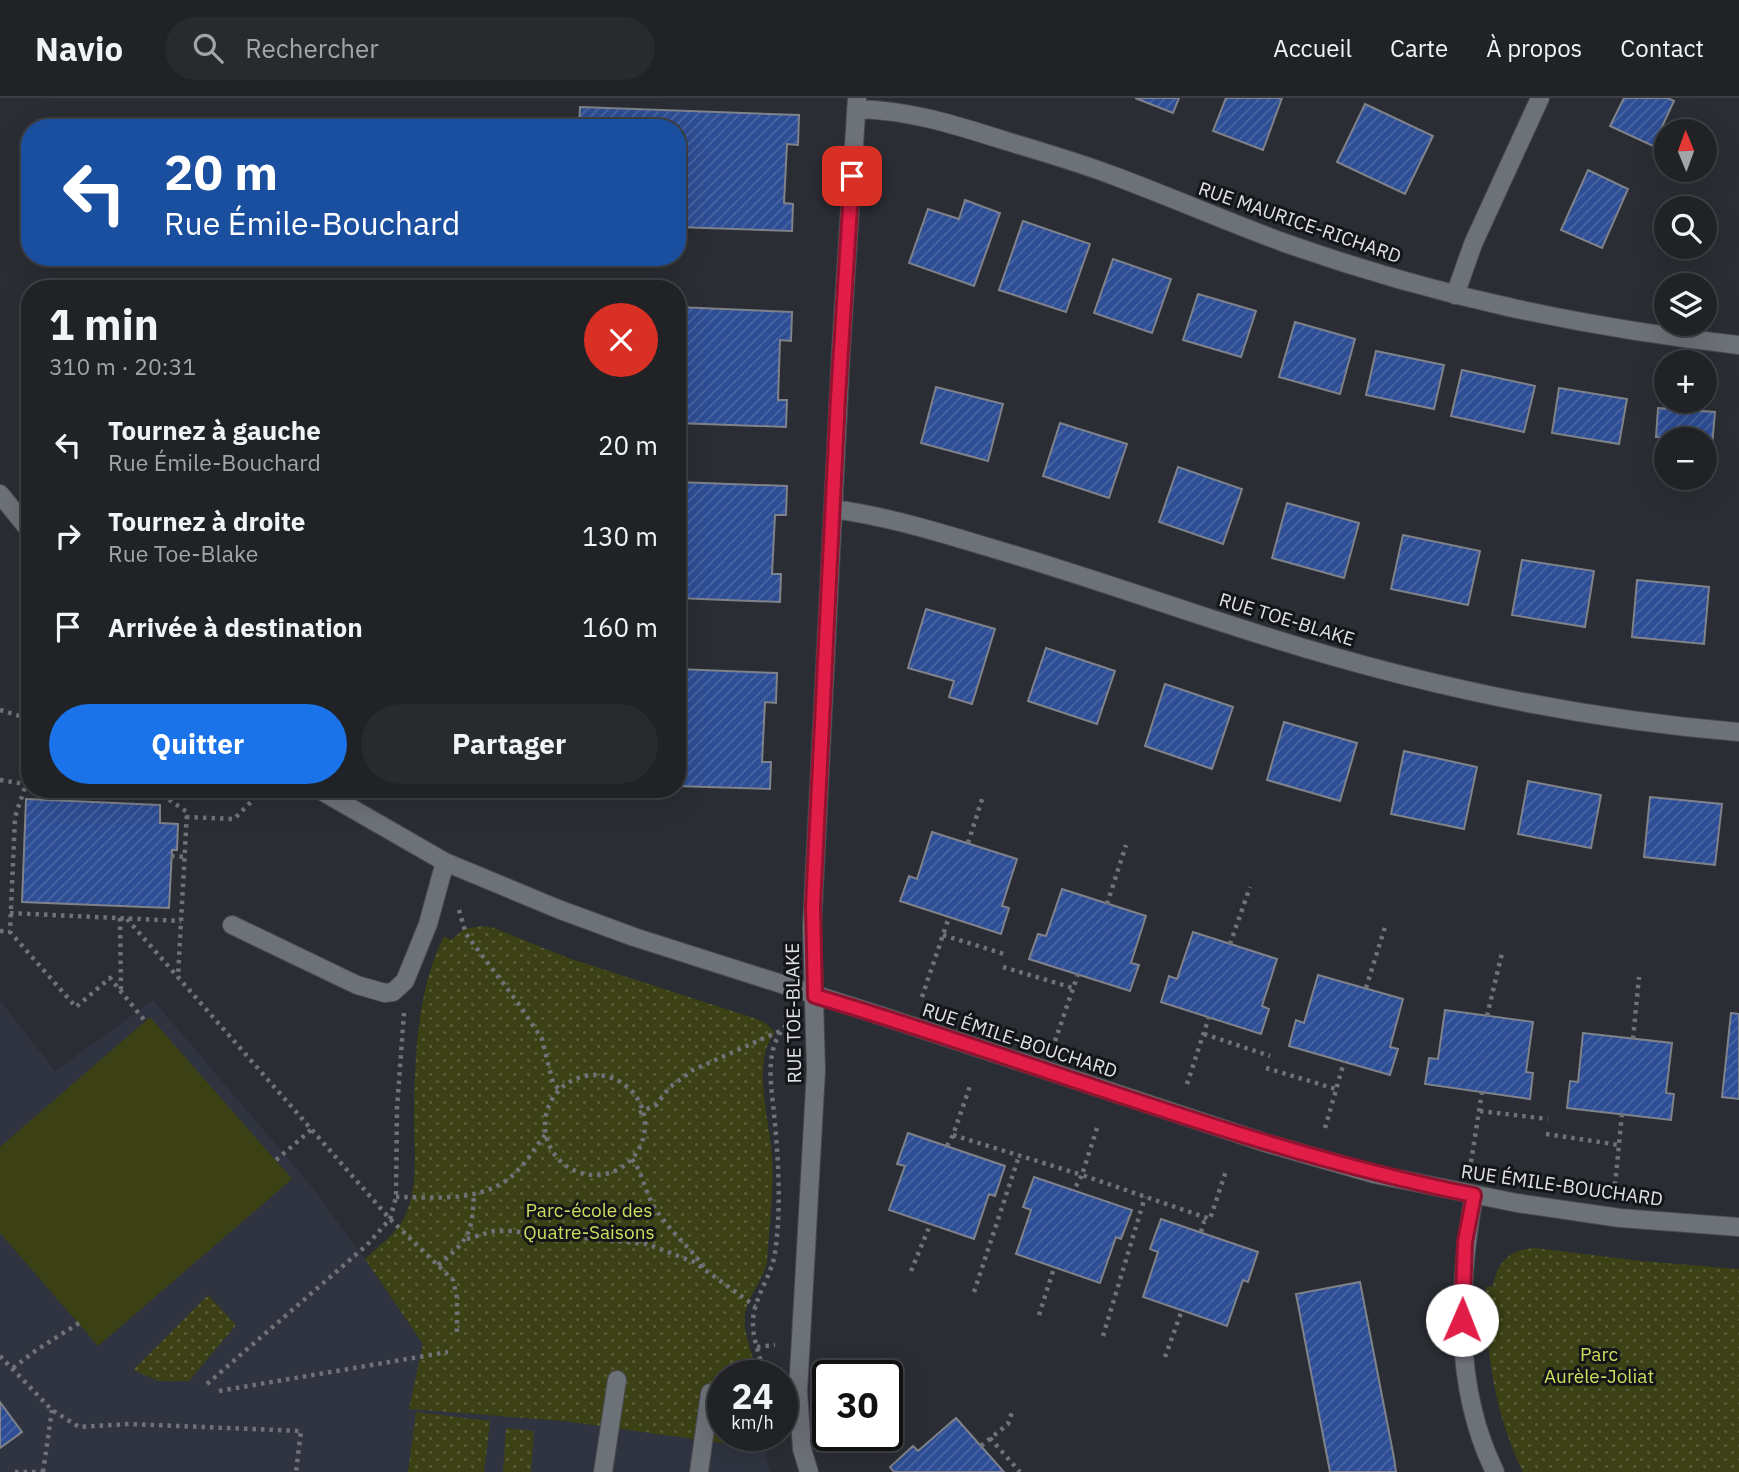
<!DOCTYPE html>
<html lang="fr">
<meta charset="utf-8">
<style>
:root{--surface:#202226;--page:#282a2e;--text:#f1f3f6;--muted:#a2a4a7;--line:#3d3f43;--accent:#1a73e8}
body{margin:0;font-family:"IBM Plex Sans",sans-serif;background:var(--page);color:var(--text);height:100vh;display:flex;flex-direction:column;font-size:26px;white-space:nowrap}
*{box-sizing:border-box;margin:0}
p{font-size:23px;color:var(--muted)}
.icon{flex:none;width:38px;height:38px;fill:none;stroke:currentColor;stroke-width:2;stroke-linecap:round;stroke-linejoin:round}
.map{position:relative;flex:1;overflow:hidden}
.side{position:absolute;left:21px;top:182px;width:665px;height:518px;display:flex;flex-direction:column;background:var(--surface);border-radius:28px;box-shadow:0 7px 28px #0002,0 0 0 2px var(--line)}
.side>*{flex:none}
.top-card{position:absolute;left:21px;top:21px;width:665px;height:147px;border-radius:28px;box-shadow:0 7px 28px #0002,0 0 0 2px var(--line);background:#1a4fa0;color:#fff;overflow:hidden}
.needle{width:46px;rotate:359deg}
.controls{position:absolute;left:1654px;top:21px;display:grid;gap:14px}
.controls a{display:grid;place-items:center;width:63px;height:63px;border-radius:50%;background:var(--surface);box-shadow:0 7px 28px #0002,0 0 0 2px var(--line);font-size:35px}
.speed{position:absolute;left:707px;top:1262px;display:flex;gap:14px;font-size:35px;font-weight:700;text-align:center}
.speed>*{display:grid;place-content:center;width:91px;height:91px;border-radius:50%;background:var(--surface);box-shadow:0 7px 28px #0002,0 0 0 2px var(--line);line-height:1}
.speed small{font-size:18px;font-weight:400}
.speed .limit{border:4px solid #111;border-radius:10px;background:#fff;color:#111}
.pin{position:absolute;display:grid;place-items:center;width:60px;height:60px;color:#fff;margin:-30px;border-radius:14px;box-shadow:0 4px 10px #0006}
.me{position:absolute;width:77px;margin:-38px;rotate:1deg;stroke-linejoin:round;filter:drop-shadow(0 0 5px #0008)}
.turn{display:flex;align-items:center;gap:24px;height:147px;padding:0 28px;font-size:32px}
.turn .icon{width:91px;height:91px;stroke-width:2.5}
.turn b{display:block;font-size:49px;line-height:60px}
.round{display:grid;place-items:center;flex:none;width:74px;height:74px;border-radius:37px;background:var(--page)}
.summary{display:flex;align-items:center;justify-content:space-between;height:119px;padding:0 28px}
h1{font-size:42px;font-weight:700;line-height:52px}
.cta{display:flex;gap:14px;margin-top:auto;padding:14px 28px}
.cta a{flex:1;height:80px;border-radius:42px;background:var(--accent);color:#fff;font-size:28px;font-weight:700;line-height:80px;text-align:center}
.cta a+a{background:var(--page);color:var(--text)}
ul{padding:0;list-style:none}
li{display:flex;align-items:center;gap:21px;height:91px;padding:0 28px}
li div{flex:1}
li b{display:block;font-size:26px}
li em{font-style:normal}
header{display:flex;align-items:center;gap:42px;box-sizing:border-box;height:98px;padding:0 35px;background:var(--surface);border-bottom:2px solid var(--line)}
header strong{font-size:33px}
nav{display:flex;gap:38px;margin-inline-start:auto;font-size:24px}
.search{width:490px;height:63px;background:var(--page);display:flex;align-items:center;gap:18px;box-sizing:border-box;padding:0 24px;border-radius:38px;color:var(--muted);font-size:26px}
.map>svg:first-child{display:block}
.built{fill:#2f3440}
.grass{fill:url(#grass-dots)}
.garden{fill:#3c4115}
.building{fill:url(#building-hatch);stroke:#7f828a;stroke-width:2}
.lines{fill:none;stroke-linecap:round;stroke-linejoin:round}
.minor-casing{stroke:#474a4f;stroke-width:20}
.path{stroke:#6f7277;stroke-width:4.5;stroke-dasharray:3.5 5;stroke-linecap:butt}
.minor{stroke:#6d7178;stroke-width:18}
.route-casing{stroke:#92132f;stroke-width:18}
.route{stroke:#e11d48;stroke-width:12}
.labels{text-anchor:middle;stroke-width:6;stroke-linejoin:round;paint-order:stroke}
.street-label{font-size:19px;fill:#dfe1e5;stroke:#141518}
.park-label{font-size:19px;fill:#d0de5d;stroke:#141518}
</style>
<header>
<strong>Navio</strong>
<div class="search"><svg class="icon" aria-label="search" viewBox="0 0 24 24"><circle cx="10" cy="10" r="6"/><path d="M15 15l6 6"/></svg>Rechercher</div>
<nav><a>Accueil</a><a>Carte</a><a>À propos</a><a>Contact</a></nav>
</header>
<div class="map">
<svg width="1739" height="1374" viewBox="0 0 1739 1374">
<defs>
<pattern id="grass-dots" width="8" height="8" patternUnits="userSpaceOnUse" patternTransform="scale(1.75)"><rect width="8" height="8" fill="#3c4115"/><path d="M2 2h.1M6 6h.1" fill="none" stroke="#585c37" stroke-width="1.8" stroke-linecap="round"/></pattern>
<pattern id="building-hatch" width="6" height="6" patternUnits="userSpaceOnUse" patternTransform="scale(1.75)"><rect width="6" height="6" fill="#2d4d94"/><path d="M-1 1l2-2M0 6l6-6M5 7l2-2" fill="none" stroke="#4b66a3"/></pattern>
</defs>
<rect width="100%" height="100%" fill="#2a2d33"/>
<path class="built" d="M0,902L55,973L153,902L308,1084L365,1161L423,1246L410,1311L564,1323L765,1351L770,1374H0Z"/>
<path class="grass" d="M482,828L494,830L568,860L757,921L767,926L775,935C750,962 771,1026 772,1061C774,1095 769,1130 767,1164C763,1182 748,1198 745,1216C742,1235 754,1260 759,1277L723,1278V1337H764L765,1351L564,1323L409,1311L423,1246L365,1161C378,1149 397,1135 405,1118C420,1085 413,1047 414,1012C415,954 418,890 444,838L451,842L464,831Z
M1535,1150L1641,1163L1739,1171V1374H1523C1494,1315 1486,1254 1486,1189L1493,1188C1497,1164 1510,1151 1535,1150Z
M208,1197L236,1227L189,1283H159L133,1272Z
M416,1314L490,1323L484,1374H408Z
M506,1330L534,1333L531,1374H503Z"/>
<path class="garden" d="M150,919L292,1081L98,1248L0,1135V1049Z"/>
<path class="building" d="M1135,0H1179L1173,15Z
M1226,0H1282L1263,52L1213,33Z
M1624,0H1668L1674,3L1653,48L1610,28Z
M1365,6L1433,38L1405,96L1337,64Z
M580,9L799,17L798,47L787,46L784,105L793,106L792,133L677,129V30H579Z
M1588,72L1628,91L1602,150L1561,132Z
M965,102L1000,115L974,188L909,165L928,111L959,121Z
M1023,123L1090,146L1066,214L999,192Z
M1113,161L1171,181L1152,235L1094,215Z
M1198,196L1256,213L1241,259L1183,242Z
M677,209L792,214L791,243L780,242L778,302H787L786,329L677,325Z
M1295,224L1355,241L1340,296L1279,279Z
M1376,253L1444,267L1434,311L1366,297Z
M1462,272L1535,288L1524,334L1451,318Z
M936,289L1003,306L988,363L921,345Z
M1559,290L1627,301L1619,346L1552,335Z
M1658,310L1715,314L1710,370L1704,369V341L1656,339Z
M1060,325L1127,346L1109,400L1043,378Z
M1178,369L1242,391L1223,446L1159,424Z
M677,384L787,388L786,417H775L772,476H781L780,504L677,500Z
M1287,405L1359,425L1344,480L1272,460Z
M1403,437L1480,453L1468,507L1391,491Z
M1522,462L1594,473L1585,529L1512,517Z
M1637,482L1709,489L1704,546L1632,539Z
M926,511L995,531L972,606L949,599L954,583L908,570Z
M1046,550L1115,573L1097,626L1028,603Z
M677,571L777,575L776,605L765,604L762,664H771L770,691L677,688Z
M1165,586L1233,609L1212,671L1145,648Z
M1284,624L1357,645L1340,703L1267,682Z
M1404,653L1477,669L1464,731L1391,716Z
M1528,683L1601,697L1591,750L1518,736Z
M1650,699L1722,706L1715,767L1644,759Z
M26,701L160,707V725L178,726L177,752H172L169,810L22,804Z
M932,734L1017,761L1002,808L1009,810L1001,836L900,803L909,778L917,781Z
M1062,791L1146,818L1131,865L1139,867L1130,893L1029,861L1038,836L1046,838Z
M1193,834L1277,861L1262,908L1269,911L1261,936L1161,904L1169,878L1177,881Z
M1318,877L1403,901L1390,949L1398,951L1390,977L1289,948L1296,922L1304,925Z
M1445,912L1533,924L1526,974L1533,975L1530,1001L1425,986L1429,960L1438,961Z
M1731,915L1739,916V1001L1722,999Z
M1583,935L1672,945L1666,995L1674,996L1671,1022L1567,1010L1570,983L1578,984Z
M908,1035L1005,1068L995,1098L989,1096L974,1141L889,1112L905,1068L897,1066Z
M1034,1079L1132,1112L1121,1141L1116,1139L1100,1185L1016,1156L1031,1112L1023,1109Z
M1161,1121L1258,1154L1248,1184L1243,1182L1227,1228L1143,1199L1158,1154L1150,1151Z
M1360,1184L1394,1360L1396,1374H1330L1296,1196Z
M0,1304L22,1334L0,1350Z
M956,1320L1004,1374H894L890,1369L913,1348L918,1353Z"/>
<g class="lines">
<defs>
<path id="minor" d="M856,11C909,12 956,27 1006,43C1043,54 1081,65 1117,79C1173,100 1228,124 1285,145C1435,198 1581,229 1739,247
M1455,197L1473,146L1540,0
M0,396L30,433
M833,411C885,418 931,432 981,447C1078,475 1172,509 1268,539C1421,587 1580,621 1739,634
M318,691L445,764L558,811L634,839L879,917L1266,1045L1374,1076L1517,1105L1620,1120L1739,1129
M232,827L357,887L385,895L393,894L405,883L428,826L445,764
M1474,1097C1458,1188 1453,1289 1495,1374
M603,1374L617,1282
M699,1374L710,1295
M809,1374L802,1351L798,1293L816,972L812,828L841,252L857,0"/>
</defs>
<use href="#minor" class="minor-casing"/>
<path class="path" d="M0,612L30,621
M30,674L15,719L10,834L76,909L110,880L145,923
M0,682L30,687
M121,691L155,692L187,714L178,879
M186,719L234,721L259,696
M968,745L983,698
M171,758L185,759
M1107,806L1126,747
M459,812L466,836L518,905L542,941L553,985L560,992
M10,815L181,823
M120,820L121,893
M127,821L390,1121L453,1182L457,1200V1236
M0,833L10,834
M943,837L1007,857
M1230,846L1250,789
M1003,869L1073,890
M1366,890L1385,829
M922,899L949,819
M1487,918L1502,855
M1204,936L1270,958
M1633,941L1639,879
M1055,943L1078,876
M1266,970L1336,991
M545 1027a50 50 0 1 1 100 0a50 50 0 1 1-100 0Z
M1187,986L1209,919
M1480,1013L1548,1021
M639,1015L656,1007L670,989L693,972L780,933
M1097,1030L1082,1077L1210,1121L1226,1073
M1325,1030L1344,964
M1546,1036L1619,1047
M953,1037L1082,1077L1074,1092
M947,1048L953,1037L970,988
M632,1061C642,1074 644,1090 652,1105C665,1129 688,1147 704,1169
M276,1062L312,1031
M1471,1064L1482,994
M1615,1087L1622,1016
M396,1099C437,1099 488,1106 519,1071C529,1061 536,1048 545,1037
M1201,1134L1204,1124L1209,1122
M467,1141L494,1133H509L647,1146L694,1164L755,1208
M438,1167C469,1142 472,1136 474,1096
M911,1173L930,1127
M974,1194L1019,1058
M1039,1217L1054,1170
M1103,1238L1145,1099
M757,1249L775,1247
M0,1258L52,1312L79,1329L129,1326L301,1333L296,1374
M1165,1259L1182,1212
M13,1270L35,1253L79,1225
M765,1278C761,1261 753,1243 753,1226C752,1202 771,1180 775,1155C782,1106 778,1055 773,1006C770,978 766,948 787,926
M207,1286L367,1147L390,1121L396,1099L397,1010L404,915
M219,1293L448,1254
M990,1340L1020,1374
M981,1348L1008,1326L1013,1311
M15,1374H43
M43,1374L52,1312"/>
<use href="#minor" class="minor"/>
</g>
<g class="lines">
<defs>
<path id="route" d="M852,78L838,300L813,808L815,898C1035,963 1248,1052 1474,1097L1465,1144L1462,1222"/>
</defs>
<use href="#route" class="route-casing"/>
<use href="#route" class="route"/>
</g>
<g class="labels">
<g class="street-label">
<text transform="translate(1300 124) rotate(19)" y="7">RUE MAURICE-RICHARD</text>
<text transform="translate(1287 521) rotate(17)" y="7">RUE TOE-BLAKE</text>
<text transform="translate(793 915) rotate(-91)" y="7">RUE TOE-BLAKE</text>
<text transform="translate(1020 942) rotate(18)" y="7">RUE ÉMILE-BOUCHARD</text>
<text transform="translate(1562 1087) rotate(8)" y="7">RUE ÉMILE-BOUCHARD</text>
</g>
<g class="park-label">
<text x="589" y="1119">Parc-école des<tspan x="589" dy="22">Quatre-Saisons</tspan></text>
<text x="1599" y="1263">Parc<tspan x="1599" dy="22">Aurèle-Joliat</tspan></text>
</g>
</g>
</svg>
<div class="controls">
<a><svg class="needle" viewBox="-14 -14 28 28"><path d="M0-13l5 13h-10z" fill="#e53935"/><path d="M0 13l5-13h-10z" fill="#a2a4a7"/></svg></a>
<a><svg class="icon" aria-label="search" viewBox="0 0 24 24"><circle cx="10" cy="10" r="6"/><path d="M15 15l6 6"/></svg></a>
<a><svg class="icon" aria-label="layers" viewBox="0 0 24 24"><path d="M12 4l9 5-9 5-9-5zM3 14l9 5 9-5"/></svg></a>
<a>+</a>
<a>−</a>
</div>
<div class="speed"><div>24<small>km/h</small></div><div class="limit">30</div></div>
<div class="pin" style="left:852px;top:78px;background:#d93025"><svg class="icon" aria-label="arrive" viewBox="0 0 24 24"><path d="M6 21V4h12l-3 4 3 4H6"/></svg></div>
<svg class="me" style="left:1462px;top:1222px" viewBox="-20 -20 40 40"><circle r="19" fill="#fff"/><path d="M0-13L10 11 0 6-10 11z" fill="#e11d48"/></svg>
<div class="top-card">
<div class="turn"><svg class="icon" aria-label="left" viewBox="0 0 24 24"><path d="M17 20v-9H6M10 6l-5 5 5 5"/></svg><div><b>20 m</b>Rue Émile-Bouchard</div></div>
</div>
<section class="side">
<div class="summary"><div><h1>1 min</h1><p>310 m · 20:31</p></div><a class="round" style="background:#d93025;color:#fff"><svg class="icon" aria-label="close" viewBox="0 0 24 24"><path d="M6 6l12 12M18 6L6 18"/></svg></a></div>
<ul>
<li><svg class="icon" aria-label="left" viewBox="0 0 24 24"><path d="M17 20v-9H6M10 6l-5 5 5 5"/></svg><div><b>Tournez à gauche</b><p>Rue Émile-Bouchard</p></div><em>20 m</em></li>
<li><svg class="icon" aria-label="right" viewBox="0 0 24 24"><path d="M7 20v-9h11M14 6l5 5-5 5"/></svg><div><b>Tournez à droite</b><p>Rue Toe-Blake</p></div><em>130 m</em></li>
<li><svg class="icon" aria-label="arrive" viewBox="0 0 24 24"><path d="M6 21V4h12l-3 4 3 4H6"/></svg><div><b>Arrivée à destination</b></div><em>160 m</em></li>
</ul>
<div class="cta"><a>Quitter</a><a>Partager</a></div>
</section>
</div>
